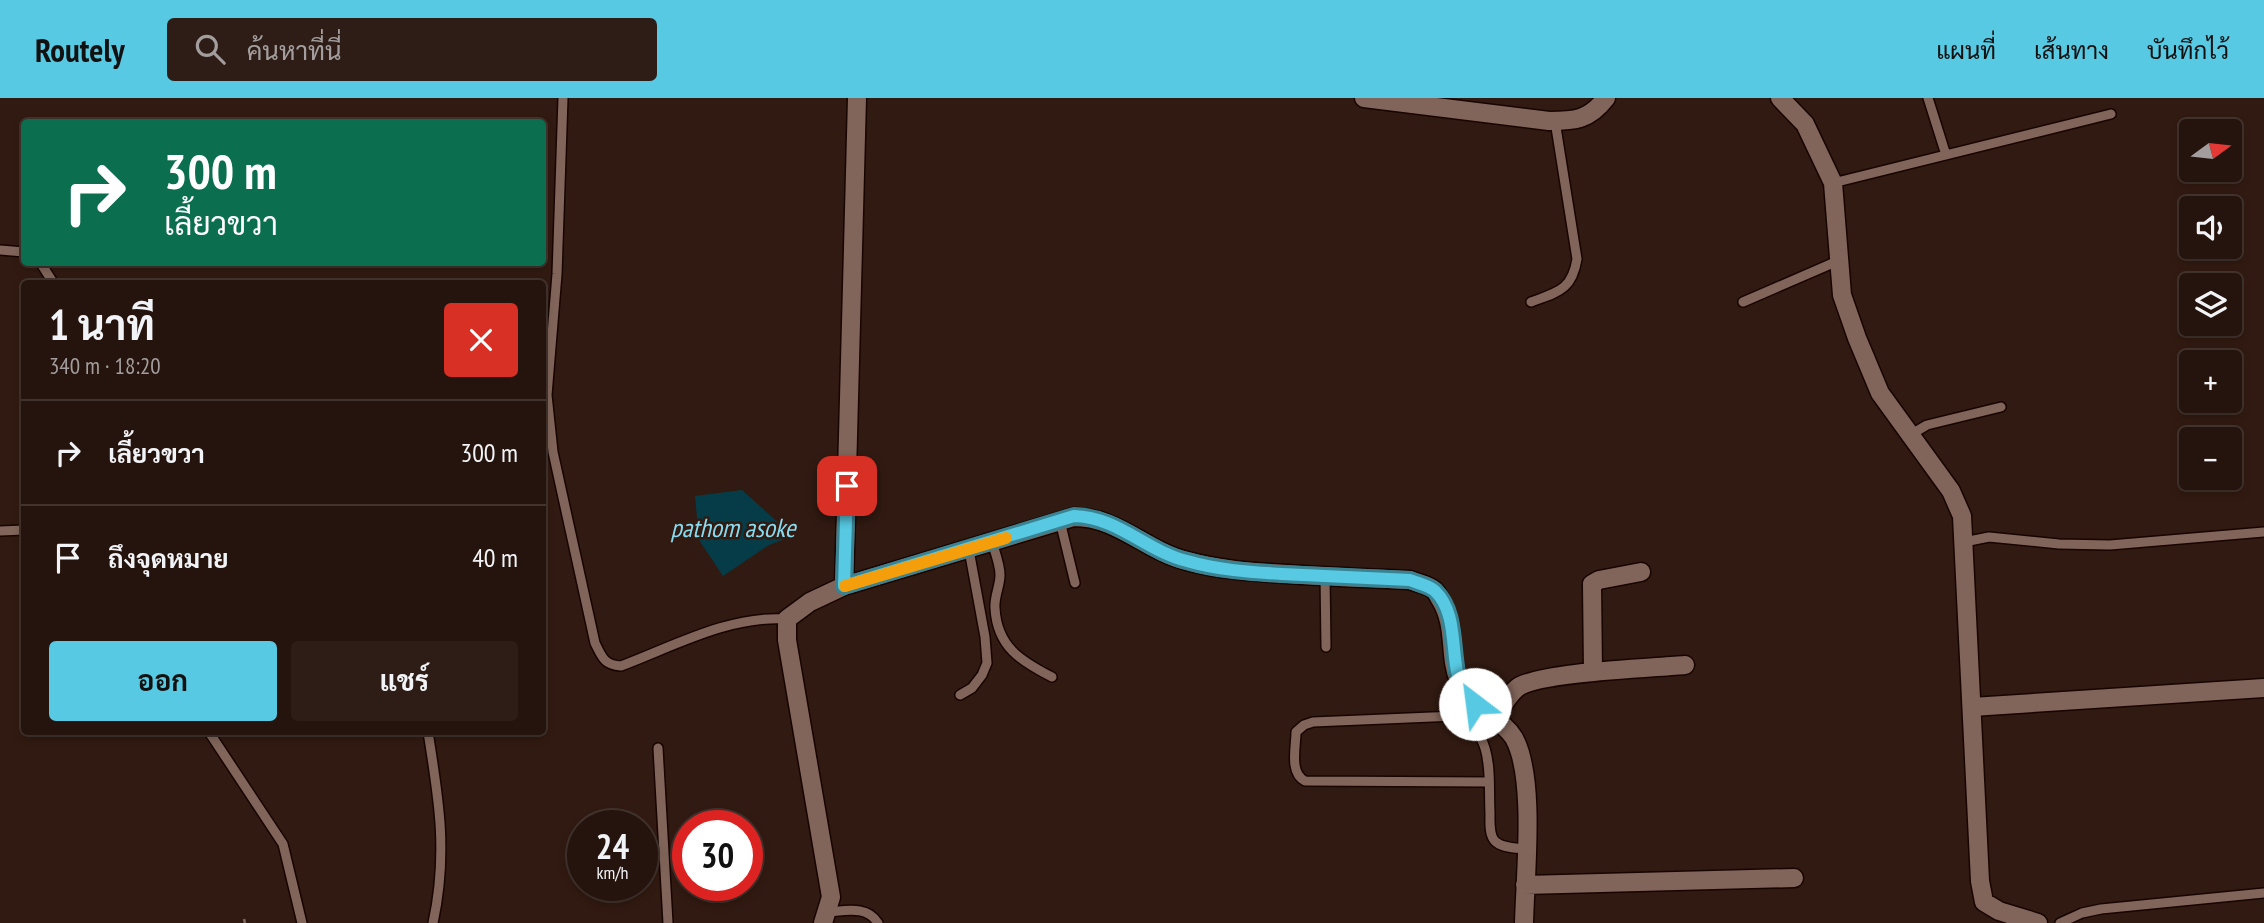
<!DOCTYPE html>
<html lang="th">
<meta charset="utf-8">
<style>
:root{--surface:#25140d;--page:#2d1d16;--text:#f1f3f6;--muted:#a39e9d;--line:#42332e;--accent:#57c9e2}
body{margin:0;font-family:"PT Sans Narrow",Sarabun,sans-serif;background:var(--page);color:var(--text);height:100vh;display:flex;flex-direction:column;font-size:26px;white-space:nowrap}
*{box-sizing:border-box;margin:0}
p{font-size:23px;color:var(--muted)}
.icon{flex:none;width:38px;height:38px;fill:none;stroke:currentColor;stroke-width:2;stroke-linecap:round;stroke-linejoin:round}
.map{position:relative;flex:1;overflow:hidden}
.details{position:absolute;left:21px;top:182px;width:525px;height:455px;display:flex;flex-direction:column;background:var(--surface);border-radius:7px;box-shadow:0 4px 10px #0003,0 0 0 2px var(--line)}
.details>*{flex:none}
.banner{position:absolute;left:21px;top:21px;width:525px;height:147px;border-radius:7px;box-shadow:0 4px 10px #0003,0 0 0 2px var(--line);background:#0b6e4f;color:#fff;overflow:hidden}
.needle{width:46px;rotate:75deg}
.buttons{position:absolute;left:2179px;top:21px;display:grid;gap:14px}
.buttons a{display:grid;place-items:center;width:63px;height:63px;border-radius:7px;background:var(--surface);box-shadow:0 4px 10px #0003,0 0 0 2px var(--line);font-size:35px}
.speed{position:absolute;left:567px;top:712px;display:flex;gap:14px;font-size:35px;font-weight:700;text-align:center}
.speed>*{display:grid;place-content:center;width:91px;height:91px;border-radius:50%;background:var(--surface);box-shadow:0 4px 10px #0003,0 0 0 2px var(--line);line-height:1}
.speed small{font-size:18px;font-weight:400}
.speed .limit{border:10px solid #d22;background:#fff;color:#111}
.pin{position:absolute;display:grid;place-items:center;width:60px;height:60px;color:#fff;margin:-30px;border-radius:14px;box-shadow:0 4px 10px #0006}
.me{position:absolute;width:77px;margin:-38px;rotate:330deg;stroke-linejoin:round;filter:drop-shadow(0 0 5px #0008)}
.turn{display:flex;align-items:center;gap:24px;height:147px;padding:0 28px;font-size:32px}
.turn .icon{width:91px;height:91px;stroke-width:2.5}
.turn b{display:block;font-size:49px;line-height:60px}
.round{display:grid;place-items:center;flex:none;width:74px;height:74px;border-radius:7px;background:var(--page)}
.overview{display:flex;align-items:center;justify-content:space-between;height:119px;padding:0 28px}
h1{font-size:42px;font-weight:700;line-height:52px}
.cta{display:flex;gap:14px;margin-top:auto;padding:14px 28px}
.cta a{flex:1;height:80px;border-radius:7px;background:var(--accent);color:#111;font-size:28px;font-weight:700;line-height:80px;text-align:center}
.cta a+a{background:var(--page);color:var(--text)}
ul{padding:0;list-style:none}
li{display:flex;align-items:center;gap:21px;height:105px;padding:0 28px;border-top:2px solid var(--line)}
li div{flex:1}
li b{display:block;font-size:26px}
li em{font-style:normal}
header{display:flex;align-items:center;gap:42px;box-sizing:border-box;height:98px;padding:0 35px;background:var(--accent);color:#111}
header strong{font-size:33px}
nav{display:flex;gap:38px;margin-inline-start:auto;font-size:24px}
.search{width:490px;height:63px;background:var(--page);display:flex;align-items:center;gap:18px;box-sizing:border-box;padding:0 24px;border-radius:7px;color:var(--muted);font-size:26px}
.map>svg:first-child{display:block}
.water{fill:#063c47}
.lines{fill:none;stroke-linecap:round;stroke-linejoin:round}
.service-casing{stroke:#180501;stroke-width:12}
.minor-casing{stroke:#180501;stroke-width:21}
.path{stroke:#7e6961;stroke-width:2.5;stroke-dasharray:5 3.5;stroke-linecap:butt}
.service{stroke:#81655a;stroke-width:9}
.minor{stroke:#81655a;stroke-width:18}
.route-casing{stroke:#398393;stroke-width:18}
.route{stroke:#57c9e2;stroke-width:12}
.slow{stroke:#f59e0b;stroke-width:12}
.labels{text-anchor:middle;stroke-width:5;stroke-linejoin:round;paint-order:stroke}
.water-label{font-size:26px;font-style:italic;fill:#88daee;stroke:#311a11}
</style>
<header>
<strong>Routely</strong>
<div class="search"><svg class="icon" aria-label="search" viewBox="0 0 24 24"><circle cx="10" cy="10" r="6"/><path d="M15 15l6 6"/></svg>ค้นหาที่นี่</div>
<nav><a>แผนที่</a><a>เส้นทาง</a><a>บันทึกไว้</a></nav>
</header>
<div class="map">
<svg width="2264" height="825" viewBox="0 0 2264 825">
<rect width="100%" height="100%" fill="#311a11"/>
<path class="water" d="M742,392L793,438L769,447L723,478L699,442L695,398Z"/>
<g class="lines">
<defs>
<path id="service" d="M563,0L557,176L547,297L553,354L595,545C602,559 604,567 621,568C674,548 730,517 787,521
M1928,0L1946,57
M1833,85L2111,16
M0,152L24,154
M40,164L54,186
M1531,204C1558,194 1572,192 1577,161L1555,23
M1743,204L1840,162
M1910,337L1927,327L2001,309
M1060,423L1075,485
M0,433L24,432
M992,444C995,454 1000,467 1000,477C1000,488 994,499 995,510C997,549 1021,563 1052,579
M1964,444L1989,439L2059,446L2110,447L2264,434
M1325,478L1326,549
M960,597L972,590L982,577L987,565L985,539L969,452
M209,634L283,746L302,825
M428,634C439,702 448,756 433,825
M658,650L668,825
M1488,684L1305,683C1289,675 1296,649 1296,634L1304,627L1313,624L1456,618C1496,635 1488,679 1490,715C1490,724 1489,735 1494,742C1500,750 1516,750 1525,751
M827,814C845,813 867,807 878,825
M2060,825L2082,815L2101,811L2264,795"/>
<path id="minor" d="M1364,0L1549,23C1575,23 1589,22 1606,0
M1780,0L1805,26L1833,85L1842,197L1857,240L1880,295L1951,393L1962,418L1980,783L1984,804L1999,813L2038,825
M844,488L857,0
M1593,574L1592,486L1599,482L1641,474
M1972,609L2264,590
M1494,621C1501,611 1507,598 1517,590C1537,574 1654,570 1685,567
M1525,787L1794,780
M823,825L831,799L787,542V521L810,504L844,488L1074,419C1118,419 1146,453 1187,463C1220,472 1253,474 1287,476C1328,479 1369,480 1410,482C1417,485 1429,487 1434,492C1437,494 1438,498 1440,501C1457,528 1448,557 1459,583C1471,612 1501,618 1514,640C1536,680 1525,778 1524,825"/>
</defs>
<use href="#service" class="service-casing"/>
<use href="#minor" class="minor-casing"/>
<path class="path" d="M244,821L245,825"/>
<use href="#service" class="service"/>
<use href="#minor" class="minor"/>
</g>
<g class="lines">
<defs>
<path id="route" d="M847,388L844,488L1074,418C1118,419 1146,453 1187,463C1218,472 1249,474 1282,476C1324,478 1367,480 1410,482C1417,485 1430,488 1435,493C1457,514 1451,551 1458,578C1460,589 1468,598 1475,606"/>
</defs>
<use href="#route" class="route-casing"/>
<use href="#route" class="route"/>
<path class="slow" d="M845,488L1006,440"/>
</g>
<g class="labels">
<g class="water-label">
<text x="733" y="439">pathom asoke</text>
</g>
</g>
</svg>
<div class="buttons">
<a><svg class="needle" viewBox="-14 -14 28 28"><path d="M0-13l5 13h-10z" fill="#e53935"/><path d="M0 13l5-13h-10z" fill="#a39e9d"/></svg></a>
<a><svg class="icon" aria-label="sound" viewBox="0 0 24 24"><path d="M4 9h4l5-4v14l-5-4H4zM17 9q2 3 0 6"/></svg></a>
<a><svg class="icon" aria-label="layers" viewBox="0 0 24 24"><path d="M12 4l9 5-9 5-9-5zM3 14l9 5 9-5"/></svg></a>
<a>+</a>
<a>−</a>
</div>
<div class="speed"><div>24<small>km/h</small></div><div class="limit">30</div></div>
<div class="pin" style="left:847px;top:388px;background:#d93025"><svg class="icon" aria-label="arrive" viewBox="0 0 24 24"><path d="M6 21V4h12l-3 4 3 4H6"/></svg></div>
<svg class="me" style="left:1475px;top:606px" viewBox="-20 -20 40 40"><circle r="19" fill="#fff"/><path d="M0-13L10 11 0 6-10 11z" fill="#57c9e2"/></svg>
<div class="banner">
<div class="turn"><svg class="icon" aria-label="right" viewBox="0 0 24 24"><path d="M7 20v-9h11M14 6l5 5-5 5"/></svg><div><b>300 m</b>เลี้ยวขวา</div></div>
</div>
<section class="details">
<div class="overview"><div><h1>1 นาที</h1><p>340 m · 18:20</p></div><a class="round" style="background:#d93025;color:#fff"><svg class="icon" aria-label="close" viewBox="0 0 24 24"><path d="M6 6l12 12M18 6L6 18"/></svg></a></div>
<ul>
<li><svg class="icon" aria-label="right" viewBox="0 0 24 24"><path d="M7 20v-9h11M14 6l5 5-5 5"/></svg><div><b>เลี้ยวขวา</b></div><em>300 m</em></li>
<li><svg class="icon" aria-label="arrive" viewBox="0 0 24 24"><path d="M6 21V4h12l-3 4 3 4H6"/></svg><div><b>ถึงจุดหมาย</b></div><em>40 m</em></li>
</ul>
<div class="cta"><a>ออก</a><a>แชร์</a></div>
</section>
</div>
